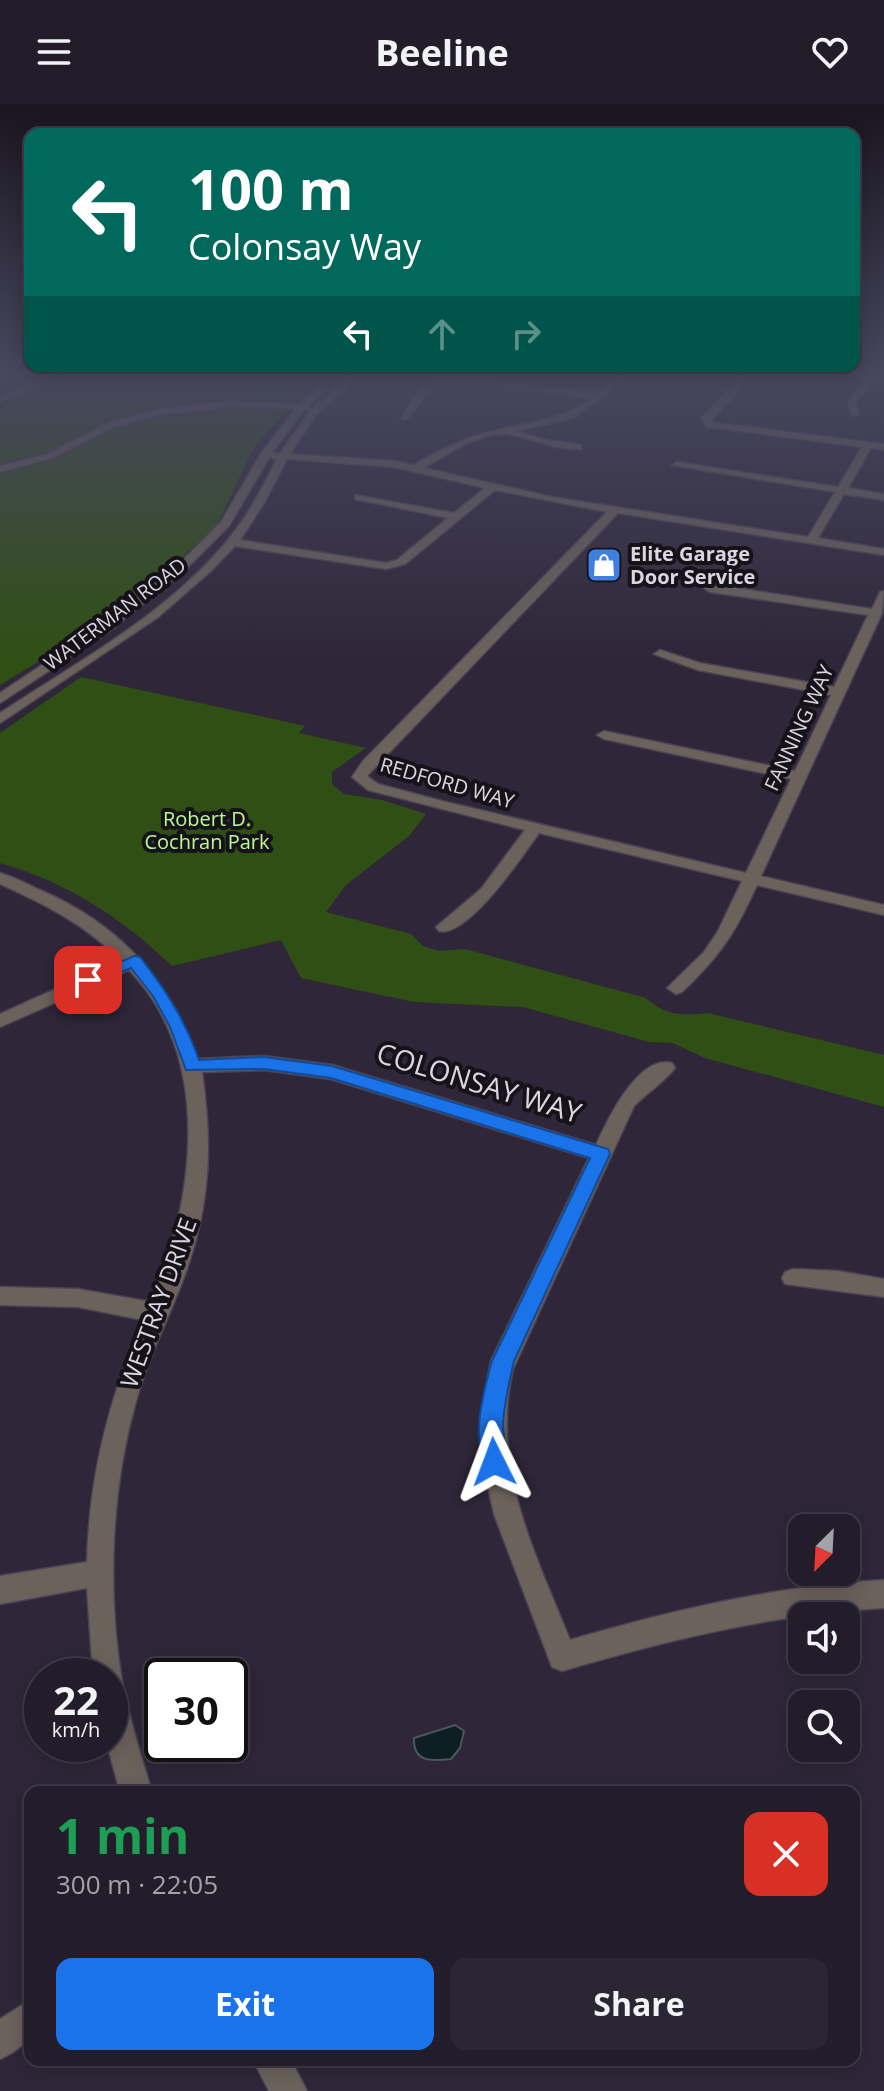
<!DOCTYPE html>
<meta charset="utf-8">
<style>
:root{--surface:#231d2b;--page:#2b2633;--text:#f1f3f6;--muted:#a3a2a9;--line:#403b47;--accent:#1a73e8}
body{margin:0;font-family:"Open Sans",sans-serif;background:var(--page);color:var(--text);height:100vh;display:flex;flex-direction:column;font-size:30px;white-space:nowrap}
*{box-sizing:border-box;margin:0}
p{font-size:26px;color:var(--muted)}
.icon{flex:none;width:44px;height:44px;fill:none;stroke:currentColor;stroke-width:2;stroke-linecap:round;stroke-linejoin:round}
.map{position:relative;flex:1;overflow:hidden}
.side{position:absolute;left:24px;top:1682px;width:836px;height:280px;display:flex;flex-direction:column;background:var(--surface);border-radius:16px;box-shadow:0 4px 20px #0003,0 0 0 2px var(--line)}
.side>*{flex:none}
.top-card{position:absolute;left:24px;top:24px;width:836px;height:244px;border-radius:16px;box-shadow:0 4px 20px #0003,0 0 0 2px var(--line);background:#00695c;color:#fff;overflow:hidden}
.needle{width:52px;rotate:204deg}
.fabs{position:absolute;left:788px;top:1410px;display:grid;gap:16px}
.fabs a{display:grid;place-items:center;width:72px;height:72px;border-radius:16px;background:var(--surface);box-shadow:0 4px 20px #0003,0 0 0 2px var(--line);font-size:40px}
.speed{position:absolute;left:24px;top:1554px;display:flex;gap:16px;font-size:40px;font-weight:700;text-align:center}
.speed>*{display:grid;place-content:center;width:104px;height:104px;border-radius:50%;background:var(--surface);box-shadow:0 4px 20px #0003,0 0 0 2px var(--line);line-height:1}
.speed small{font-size:20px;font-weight:400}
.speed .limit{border:4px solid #111;border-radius:12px;background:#fff;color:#111}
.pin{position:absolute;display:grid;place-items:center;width:68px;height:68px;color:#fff;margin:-34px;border-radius:16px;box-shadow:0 4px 12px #0006}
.me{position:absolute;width:88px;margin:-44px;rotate:357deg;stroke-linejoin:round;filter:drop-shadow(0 0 6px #0008)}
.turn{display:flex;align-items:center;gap:28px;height:168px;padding:0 32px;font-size:36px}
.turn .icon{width:104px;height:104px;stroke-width:2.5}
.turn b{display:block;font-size:56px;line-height:68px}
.lanes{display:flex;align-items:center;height:76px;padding:0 32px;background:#0003;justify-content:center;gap:40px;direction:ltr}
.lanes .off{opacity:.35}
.round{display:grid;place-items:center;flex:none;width:84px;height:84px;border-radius:16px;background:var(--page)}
.headline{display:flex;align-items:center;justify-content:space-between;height:136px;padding:0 32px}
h1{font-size:48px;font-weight:700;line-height:60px;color:#1e9e55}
.cta{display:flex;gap:16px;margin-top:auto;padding:16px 32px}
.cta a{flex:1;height:92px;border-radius:16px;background:var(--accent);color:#fff;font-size:32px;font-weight:700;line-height:92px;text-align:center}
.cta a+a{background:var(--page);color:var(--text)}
header{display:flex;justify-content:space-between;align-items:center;height:104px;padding:0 32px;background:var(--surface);font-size:36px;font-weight:700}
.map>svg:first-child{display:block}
.green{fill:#304f15}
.water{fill:#0e1f24;stroke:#4c565d;stroke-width:2}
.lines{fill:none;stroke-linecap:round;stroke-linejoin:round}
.minor-casing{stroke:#4b4354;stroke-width:3}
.minor{fill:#6b625c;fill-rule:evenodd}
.route{fill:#1a73e8;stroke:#114b97;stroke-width:2}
.labels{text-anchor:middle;stroke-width:8;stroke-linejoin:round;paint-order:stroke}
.far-poi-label{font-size:20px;font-weight:bold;fill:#dbd5e1;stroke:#15121a;text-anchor:start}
.far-street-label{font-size:20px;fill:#dbd5e1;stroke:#15121a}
.far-park-label{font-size:20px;fill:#bbfa8f;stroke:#15121a}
.street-label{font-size:24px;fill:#dbd5e1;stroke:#15121a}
.near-street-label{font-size:28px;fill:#dbd5e1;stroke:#15121a}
</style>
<header><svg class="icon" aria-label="menu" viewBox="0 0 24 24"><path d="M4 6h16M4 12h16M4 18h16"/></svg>Beeline<svg class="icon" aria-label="heart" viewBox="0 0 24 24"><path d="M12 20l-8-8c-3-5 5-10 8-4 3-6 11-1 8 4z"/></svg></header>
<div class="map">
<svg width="884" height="1987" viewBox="0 0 884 1987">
<rect width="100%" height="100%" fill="#2f2739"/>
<path class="green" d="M65,272H326L298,294L254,343L216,423L119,509L0,581V301Z
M81,573L305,622L299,629L366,644L332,668V680L344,690L382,696L426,710L409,732L346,781L326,808L411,830L423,842L439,847L465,845L646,894C665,912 684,912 708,909L884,951V1003L705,954L673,939L649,938L523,903L414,898L301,874L281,836L172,862C122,814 67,778 0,759V629Z"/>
<path class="water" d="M455,1621L464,1627L460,1644L451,1655C432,1657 413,1659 414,1634Z"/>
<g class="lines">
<defs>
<path id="minor" d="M47,272H59L0,299V293Z
M350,272H360L316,311L290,350L394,357L413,361C433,350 453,339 475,332C515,319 559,320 592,294L489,282L434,281L407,315H401L421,283L432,275L489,276L598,289L619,272H629L574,314L516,327L542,335L581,341V345C555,347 532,333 506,330C479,328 446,351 424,364L552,393L808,433L835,388L672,361L677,358L838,383L862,343L707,323L701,314L743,272H752L710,318L884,340V346L871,344L848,384L884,390V396L844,390L818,434L884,445V451L618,409L367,672L378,680L442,697L746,769L791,675L604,635L597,631L604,627L795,667L831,591L698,566L654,550L660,546L700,559L834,583L868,511L710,488L704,484L710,480L872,505L880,488L884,487L882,509L761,772L884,801V811L757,781C735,829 721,851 682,888L676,890L667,884L704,848L718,827L742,777L539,729C523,751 468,834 439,827L436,823L481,785L525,726L368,686L352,673L363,657L607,408L495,386L405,460L386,465L235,442L212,466L157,514L0,619V609C82,555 178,504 237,424C253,403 265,378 277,355L269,354L229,422L184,467L108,528L0,599V589L100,522L176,463L221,418L260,351L295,305L229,303L159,311L114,323L53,354L0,368V362L47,350L108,319L158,305L229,297L299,300L321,281H327V285L309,301L311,305L304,306L272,349H280L309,308ZM287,355L394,363L485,384L454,409L355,391V395L448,414L397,456L386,459L240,436L263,401Z
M867,272H875L856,298L859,310L851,312L848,298Z
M0,769C14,773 27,780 40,786C119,820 168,874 197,955L264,952L332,961L596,1041C607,1017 638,950 672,959L675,964C664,978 647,989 634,1002L513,1265C490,1362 535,1449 570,1536C673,1506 776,1482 884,1476V1504C773,1510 668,1536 562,1567L552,1563L494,1410L481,1352L480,1315L491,1257L589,1054L331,975L264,966L202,968C212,1038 211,1097 187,1165C171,1211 147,1254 135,1301C111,1387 107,1489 122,1577C129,1614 141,1652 152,1688H120L107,1640H110V1572H93L87,1484L0,1500V1472L87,1458C89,1372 109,1294 143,1216L78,1203L0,1201V1183L78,1185L151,1198C195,1096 214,954 129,866L0,923V910L120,856C86,821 45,800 0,780Z
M793,1165L838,1167L884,1175V1193L785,1180L782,1174L785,1168Z
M30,1896V1935L12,1949L0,1955V1915Z
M253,1956H291L307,1987H269Z"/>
</defs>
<use href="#minor" class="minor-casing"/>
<use href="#minor" class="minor"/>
</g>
<linearGradient id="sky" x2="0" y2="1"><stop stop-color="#1a151f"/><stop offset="0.49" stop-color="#47475f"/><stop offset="1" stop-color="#47475f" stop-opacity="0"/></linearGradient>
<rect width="884" height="550" fill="url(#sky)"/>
<path class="route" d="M134,852L140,853C166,886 185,916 199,956L264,953L332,962L608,1045L610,1050L514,1257C509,1278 504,1299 503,1321C503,1336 509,1352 503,1365L494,1369L486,1365C471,1334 483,1289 492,1257L590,1054L331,974L264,965L186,966L170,923L153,892L131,864L88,881L80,876Z"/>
<defs>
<symbol id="shop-square" viewBox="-11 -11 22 22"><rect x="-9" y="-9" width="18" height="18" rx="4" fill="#3f7fe0" stroke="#15121a"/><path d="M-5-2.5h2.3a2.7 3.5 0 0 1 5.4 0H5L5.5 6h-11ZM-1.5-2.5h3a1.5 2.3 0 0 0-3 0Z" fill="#fff"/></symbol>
</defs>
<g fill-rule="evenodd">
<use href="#shop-square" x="584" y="441" width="40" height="40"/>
</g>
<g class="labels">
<g class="far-poi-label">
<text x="630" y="457">Elite Garage<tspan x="630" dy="23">Door Service</tspan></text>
</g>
<g class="far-street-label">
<text transform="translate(115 510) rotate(-37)" y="7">WATERMAN ROAD</text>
<text transform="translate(799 624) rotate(-65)" y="7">FANNING WAY</text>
<text transform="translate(447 679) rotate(16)" y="7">REDFORD WAY</text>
</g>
<g class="far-park-label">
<text x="207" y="722">Robert D.<tspan x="207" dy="23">Cochran Park</tspan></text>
</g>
<g class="street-label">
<text transform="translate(159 1199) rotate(-70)" y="8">WESTRAY DRIVE</text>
</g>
<g class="near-street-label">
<text transform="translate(479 979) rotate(17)" y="10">COLONSAY WAY</text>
</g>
</g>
</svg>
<div class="fabs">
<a><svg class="needle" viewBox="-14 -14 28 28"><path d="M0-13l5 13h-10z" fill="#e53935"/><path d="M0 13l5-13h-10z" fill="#a3a2a9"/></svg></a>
<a><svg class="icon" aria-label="sound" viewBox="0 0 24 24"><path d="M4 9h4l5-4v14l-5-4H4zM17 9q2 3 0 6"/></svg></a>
<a><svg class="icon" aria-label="search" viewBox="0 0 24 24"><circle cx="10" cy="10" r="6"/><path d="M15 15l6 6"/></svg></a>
</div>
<div class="speed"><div>22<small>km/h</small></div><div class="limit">30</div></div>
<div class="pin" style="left:88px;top:876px;background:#d93025"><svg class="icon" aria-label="arrive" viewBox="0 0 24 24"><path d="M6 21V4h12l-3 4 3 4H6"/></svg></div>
<svg class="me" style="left:494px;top:1358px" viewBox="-20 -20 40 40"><path d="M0-17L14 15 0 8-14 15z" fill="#1a73e8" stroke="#fff" stroke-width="4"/></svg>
<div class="top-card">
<div class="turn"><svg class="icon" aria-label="left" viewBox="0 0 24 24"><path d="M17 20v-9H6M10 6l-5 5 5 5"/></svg><div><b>100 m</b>Colonsay Way</div></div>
<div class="lanes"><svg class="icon" aria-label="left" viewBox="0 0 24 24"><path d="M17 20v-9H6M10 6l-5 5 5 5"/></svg><svg class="icon off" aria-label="ahead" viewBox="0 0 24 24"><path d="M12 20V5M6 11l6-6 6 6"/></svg><svg class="icon off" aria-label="right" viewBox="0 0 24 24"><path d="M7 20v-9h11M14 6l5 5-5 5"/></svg></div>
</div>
<section class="side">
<div class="headline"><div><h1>1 min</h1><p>300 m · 22:05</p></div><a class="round" style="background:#d93025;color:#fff"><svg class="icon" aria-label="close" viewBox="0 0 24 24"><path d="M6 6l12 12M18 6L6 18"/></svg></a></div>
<div class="cta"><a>Exit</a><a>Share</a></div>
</section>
</div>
